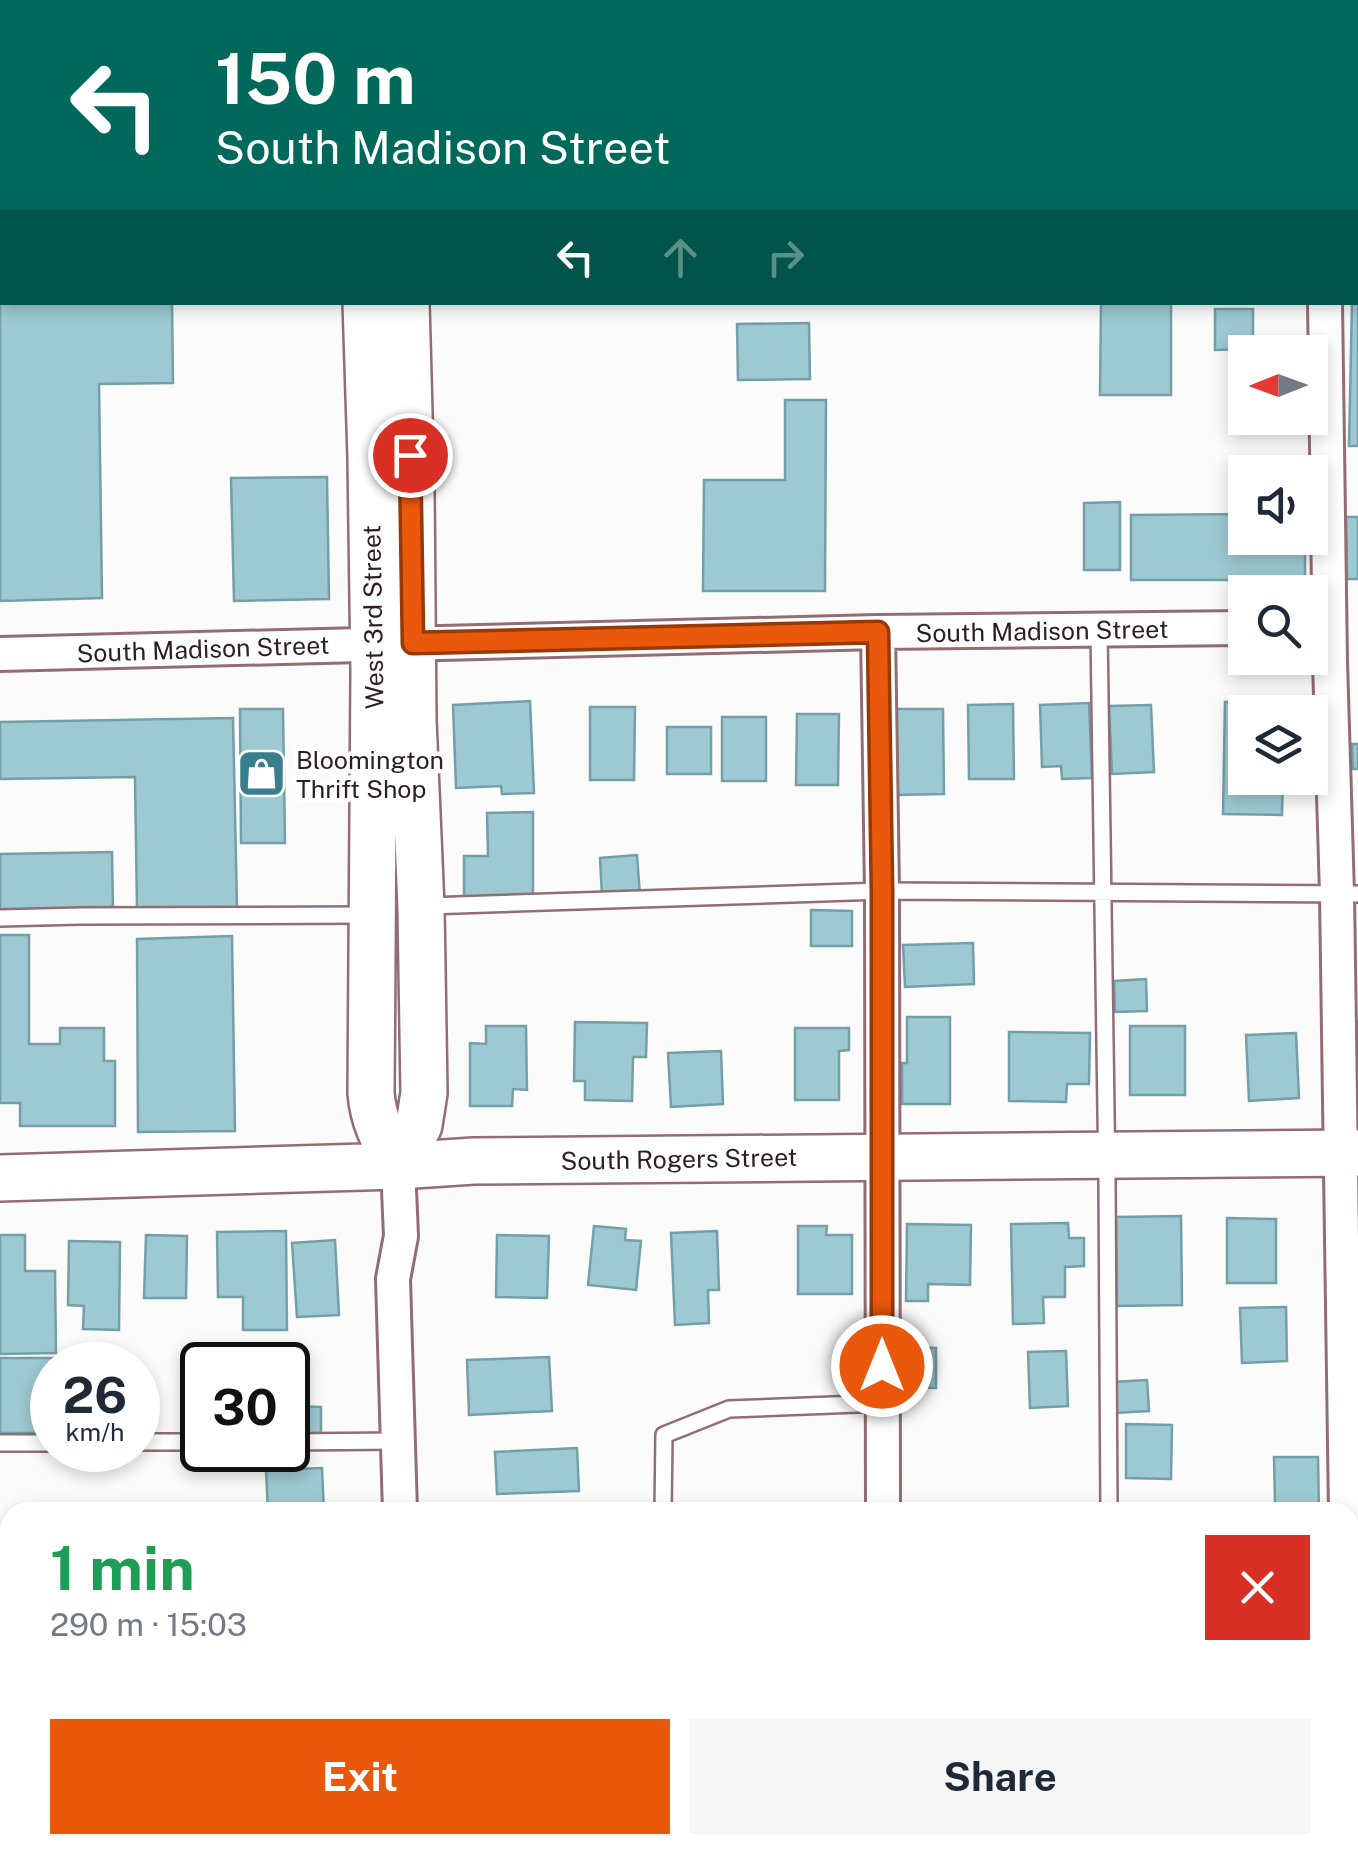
<!DOCTYPE html>
<meta charset="utf-8">
<style>
:root{--surface:#fff;--page:#f6f6f7;--text:#1f2937;--muted:#747a83;--accent:#ea580c}
body{margin:0;font-family:"Public Sans",sans-serif;background:var(--page);color:var(--text);height:100vh;display:flex;flex-direction:column;font-size:38px;white-space:nowrap}
*{box-sizing:border-box;margin:0}
p{font-size:32px;color:var(--muted)}
.icon{flex:none;width:55px;height:55px;fill:none;stroke:currentColor;stroke-width:2;stroke-linecap:round;stroke-linejoin:round}
.map{position:relative;flex:1;overflow:hidden}
.panel{position:absolute;left:0px;top:1502px;width:1360px;height:352px;display:flex;flex-direction:column;background:var(--surface);border-radius:30px 30px 0 0;box-shadow:0 5px 15px #0003}
.panel>*{flex:none}
.guide{position:absolute;left:0px;top:0px;width:1360px;height:305px;box-shadow:0 5px 15px #0003;background:#00695c;color:#fff;overflow:hidden}
.needle{width:65px;rotate:269deg}
.controls{position:absolute;left:1228px;top:335px;display:grid;gap:20px}
.controls a{display:grid;place-items:center;width:100px;height:100px;border-radius:0px;background:var(--surface);box-shadow:0 5px 15px #0003;font-size:50px}
.speed{position:absolute;left:30px;top:1342px;display:flex;gap:20px;font-size:50px;font-weight:700;text-align:center}
.speed>*{display:grid;place-content:center;width:130px;height:130px;border-radius:50%;background:var(--surface);box-shadow:0 5px 15px #0003;line-height:1}
.speed small{font-size:25px;font-weight:400}
.speed .limit{border:5px solid #111;border-radius:15px;background:#fff;color:#111}
.pin{position:absolute;display:grid;place-items:center;width:85px;height:85px;color:#fff;margin:-42px;border:5px solid #fff;border-radius:50%;box-shadow:0 2px 10px #0007}
.me{position:absolute;width:110px;margin:-55px;rotate:0deg;stroke-linejoin:round;filter:drop-shadow(0 0 8px #0008)}
.turn{display:flex;align-items:center;gap:35px;height:210px;padding:0 50px;font-size:45px}
.turn .icon{width:130px;height:130px;stroke-width:2.5}
.turn b{display:block;font-size:70px;line-height:85px}
.lanes{display:flex;align-items:center;height:95px;padding:0 50px;background:#0003;justify-content:center;gap:50px;direction:ltr}
.lanes .off{opacity:.35}
.round{display:grid;place-items:center;flex:none;width:105px;height:105px;border-radius:0px;background:var(--page)}
.overview{display:flex;align-items:center;justify-content:space-between;height:170px;padding:0 50px}
h1{font-size:60px;font-weight:700;line-height:75px;color:#1e9e55}
.cta{display:flex;gap:20px;margin-top:auto;padding:20px 50px}
.cta a{flex:1;height:115px;border-radius:0px;background:var(--accent);color:#fff;font-size:40px;font-weight:700;line-height:115px;text-align:center}
.cta a+a{background:var(--page);color:var(--text)}
.map>svg:first-child{display:block}
.building{fill:#9dc9d2;stroke:#749fa8;stroke-width:2.5}
.lines{fill:none;stroke-linecap:round;stroke-linejoin:round}
.lane-casing{stroke:#926d74;stroke-width:20}
.street-casing{stroke:#926d74;stroke-width:38}
.secondary-casing{stroke:#926d74;stroke-width:50}
.lane{stroke:#fff;stroke-width:15}
.street{stroke:#fff;stroke-width:32}
.secondary{stroke:#fff;stroke-width:45}
.route-casing{stroke:#983908;stroke-width:25}
.route{stroke:#ea580c;stroke-width:18}
.labels{text-anchor:middle;stroke-width:9;stroke-linejoin:round;paint-order:stroke}
.street-label{font-size:25px;fill:#2d1e21;stroke:#fff}
.poi-label{font-size:25px;fill:#2d1e21;stroke:#fff;text-anchor:start}
</style>
<div class="map">
<svg width="1358" height="1853" viewBox="0 0 1358 1853">
<rect width="100%" height="100%" fill="#fbfbfb"/>
<path class="building" d="M0,0H237V2H2V78H0Z
M448,0H560V2H448Z
M0,239H2V302H172L173,383L99,384L102,598L0,601Z
M1358,274V446H1349L1352,302H1358Z
M1101,302H1171V395H1100Z
M1215,309H1253V349L1215,350Z
M809,323L810,379L738,380L737,324Z
M785,400H826L825,591H703L704,480H785Z
M327,477L329,599L234,601L231,478Z
M1120,502V570H1084V503Z
M1245,514V538H1305V580H1131V515Z
M1346,517H1358V579H1347Z
M530,701L534,793L502,794L501,786L456,788L453,705Z
M1225,702L1285,703L1284,712H1245V778H1283L1282,815L1223,814Z
M1089,703L1092,778L1062,779L1061,766L1042,767L1040,705Z
M1013,704L1014,779H969L968,705Z
M1151,705L1154,772L1112,774L1109,706Z
M590,707H635L634,780H590Z
M240,709H283L285,843H241Z
M896,709H943L944,794L896,795Z
M797,714H839L838,785H796Z
M722,717H766V781H722Z
M233,718L237,908L137,910L135,777L0,779V722Z
M667,727H711V774H667Z
M1352,744H1358V769H1353Z
M533,812V897L464,898V856H488L487,813Z
M112,852L113,910L0,911V854Z
M637,855L640,895L602,897L600,858Z
M811,910L852,911V946H811Z
M0,935H29V1044H60V1028H104V1061H115V1126H20V1103H0Z
M232,936L235,1131L138,1132L137,939Z
M973,943L974,984L905,987L903,945Z
M1146,979L1147,1011L1115,1012L1114,981Z
M907,1017H950V1104H902V1063H907Z
M1355,1021H1358V1104H1354Z
M575,1022L647,1023L646,1057H633L632,1101L585,1100V1081H574Z
M486,1026H526L527,1090L513,1089L512,1106H470V1043L486,1044Z
M1130,1026H1185V1095H1130Z
M795,1028H849V1050L839,1051V1100H795Z
M1009,1032L1090,1033L1089,1084H1067L1066,1102L1009,1101Z
M1296,1033L1299,1098L1249,1101L1246,1035Z
M721,1051L723,1104L671,1107L668,1053Z
M1181,1216L1182,1305L1117,1306L1116,1217Z
M1227,1218L1276,1219V1283H1227Z
M1068,1223L1069,1238H1084V1266L1065,1267V1297H1043L1044,1323L1013,1324L1011,1224Z
M907,1224L971,1225L970,1285L928,1284V1301H906Z
M594,1226L626,1229L625,1240L641,1241L636,1290L588,1285Z
M798,1226H827L826,1235H852V1294H798Z
M286,1231L287,1330H243V1297H218L217,1232Z
M717,1231L719,1290H708L709,1323L675,1325L671,1233Z
M0,1235H25V1271H55L56,1353L0,1354Z
M146,1235L187,1236L186,1298H144Z
M497,1235L549,1236L547,1298L496,1297Z
M335,1240L339,1315L297,1317L292,1243Z
M69,1241L120,1242L119,1330L83,1329L84,1306L68,1305Z
M1286,1307L1287,1361L1242,1363L1240,1308Z
M900,1347L936,1348V1388L899,1387Z
M1066,1351L1068,1406L1030,1408L1028,1352Z
M231,1355L232,1365H202V1405H192L190,1356Z
M549,1357L552,1411L469,1415L467,1360Z
M0,1358H54L52,1433H0Z
M1147,1380L1149,1411L1115,1413L1113,1382Z
M288,1406L321,1407V1438H288Z
M1126,1424L1172,1425L1171,1479L1126,1478Z
M577,1448L579,1491L497,1494L495,1452Z
M1274,1457H1318L1319,1512H1291V1504H1275Z
M322,1468L324,1512H268L266,1470Z
M0,1609H5L4,1642H0Z
M0,1735H7V1783H0Z
M0,1813H8L9,1853H0Z
M117,1845H178V1853H117Z
M976,1845H1014V1850L976,1851Z
M1121,1845H1144V1853H1121Z
M1160,1845H1198V1853H1161Z
M1290,1845H1321V1853H1290Z
M794,1849H827V1853H793Z"/>
<g class="lines">
<defs>
<path id="lane" d="M1099,630L1107,1181L1109,1512
M427,906L882,891L1358,894
M0,918L81,916L366,915
M138,1442H202
M288,1442L398,1441
M0,1443H52
M663,1512L664,1435L729,1409L883,1403
M1350,1612H1358
M1350,1809H1358
M110,1845V1853
M327,1845V1853
M970,1845V1853
M1156,1845V1853
M788,1853V1845"/>
<path id="street" d="M1325,302L1330,662L1337,894L1346,1512
M878,632L882,891L883,1512
M0,654L878,632L1245,628
M398,1166L401,1236L393,1279L400,1512
M0,1662H10
M600,1845V1853
M1349,1845V1853"/>
<path id="secondary" d="M360,0V2
M401,2V0
M366,302L371,458L374,672L371,1093C373,1121 385,1142 398,1166
M398,1166L419,1125L424,1093L421,907L413,720L411,487L406,302
M0,1178L398,1166L474,1161L1358,1153"/>
</defs>
<use href="#lane" class="lane-casing"/>
<use href="#street" class="street-casing"/>
<use href="#secondary" class="secondary-casing"/>
<use href="#lane" class="lane"/>
<use href="#street" class="street"/>
<use href="#secondary" class="secondary"/>
</g>
<g class="lines">
<defs>
<path id="route" d="M410,455L413,643L878,632L882,891V1366"/>
</defs>
<use href="#route" class="route-casing"/>
<use href="#route" class="route"/>
</g>
<defs>
<symbol id="shop-square" viewBox="-11 -11 22 22"><rect x="-9" y="-9" width="18" height="18" rx="4" fill="#397e8c" stroke="#fff"/><path d="M-5-2.5h2.3a2.7 3.5 0 0 1 5.4 0H5L5.5 6h-11ZM-1.5-2.5h3a1.5 2.3 0 0 0-3 0Z" fill="#fff"/></symbol>
</defs>
<g fill-rule="evenodd">
<use href="#shop-square" x="234" y="746" width="55" height="55"/>
</g>
<g class="labels">
<g class="street-label">
<text transform="translate(373 617) rotate(-91)" y="9">West 3rd Street</text>
<text transform="translate(1042 631) rotate(-1)" y="9">South Madison Street</text>
<text transform="translate(203 649) rotate(-2)" y="9">South Madison Street</text>
<text transform="translate(679 1159) rotate(-1)" y="9">South Rogers Street</text>
</g>
<g class="poi-label">
<text x="296" y="769">Bloomington<tspan x="296" dy="29">Thrift Shop</tspan></text>
</g>
</g>
</svg>
<div class="controls">
<a><svg class="needle" viewBox="-14 -14 28 28"><path d="M0-13l5 13h-10z" fill="#e53935"/><path d="M0 13l5-13h-10z" fill="#747a83"/></svg></a>
<a><svg class="icon" aria-label="sound" viewBox="0 0 24 24"><path d="M4 9h4l5-4v14l-5-4H4zM17 9q2 3 0 6"/></svg></a>
<a><svg class="icon" aria-label="search" viewBox="0 0 24 24"><circle cx="10" cy="10" r="6"/><path d="M15 15l6 6"/></svg></a>
<a><svg class="icon" aria-label="layers" viewBox="0 0 24 24"><path d="M12 4l9 5-9 5-9-5zM3 14l9 5 9-5"/></svg></a>
</div>
<div class="speed"><div>26<small>km/h</small></div><div class="limit">30</div></div>
<div class="pin" style="left:410px;top:455px;background:#d93025"><svg class="icon" aria-label="arrive" viewBox="0 0 24 24"><path d="M6 21V4h12l-3 4 3 4H6"/></svg></div>
<svg class="me" style="left:882px;top:1366px" viewBox="-20 -20 40 40"><circle r="17" fill="#ea580c" stroke="#fff" stroke-width="3"/><path d="M0-11L8 9 0 5-8 9z" fill="#fff"/></svg>
<div class="guide">
<div class="turn"><svg class="icon" aria-label="left" viewBox="0 0 24 24"><path d="M17 20v-9H6M10 6l-5 5 5 5"/></svg><div><b>150 m</b>South Madison Street</div></div>
<div class="lanes"><svg class="icon" aria-label="left" viewBox="0 0 24 24"><path d="M17 20v-9H6M10 6l-5 5 5 5"/></svg><svg class="icon off" aria-label="ahead" viewBox="0 0 24 24"><path d="M12 20V5M6 11l6-6 6 6"/></svg><svg class="icon off" aria-label="right" viewBox="0 0 24 24"><path d="M7 20v-9h11M14 6l5 5-5 5"/></svg></div>
</div>
<section class="panel">
<div class="overview"><div><h1>1 min</h1><p>290 m · 15:03</p></div><a class="round" style="background:#d93025;color:#fff"><svg class="icon" aria-label="close" viewBox="0 0 24 24"><path d="M6 6l12 12M18 6L6 18"/></svg></a></div>
<div class="cta"><a>Exit</a><a>Share</a></div>
</section>
</div>
